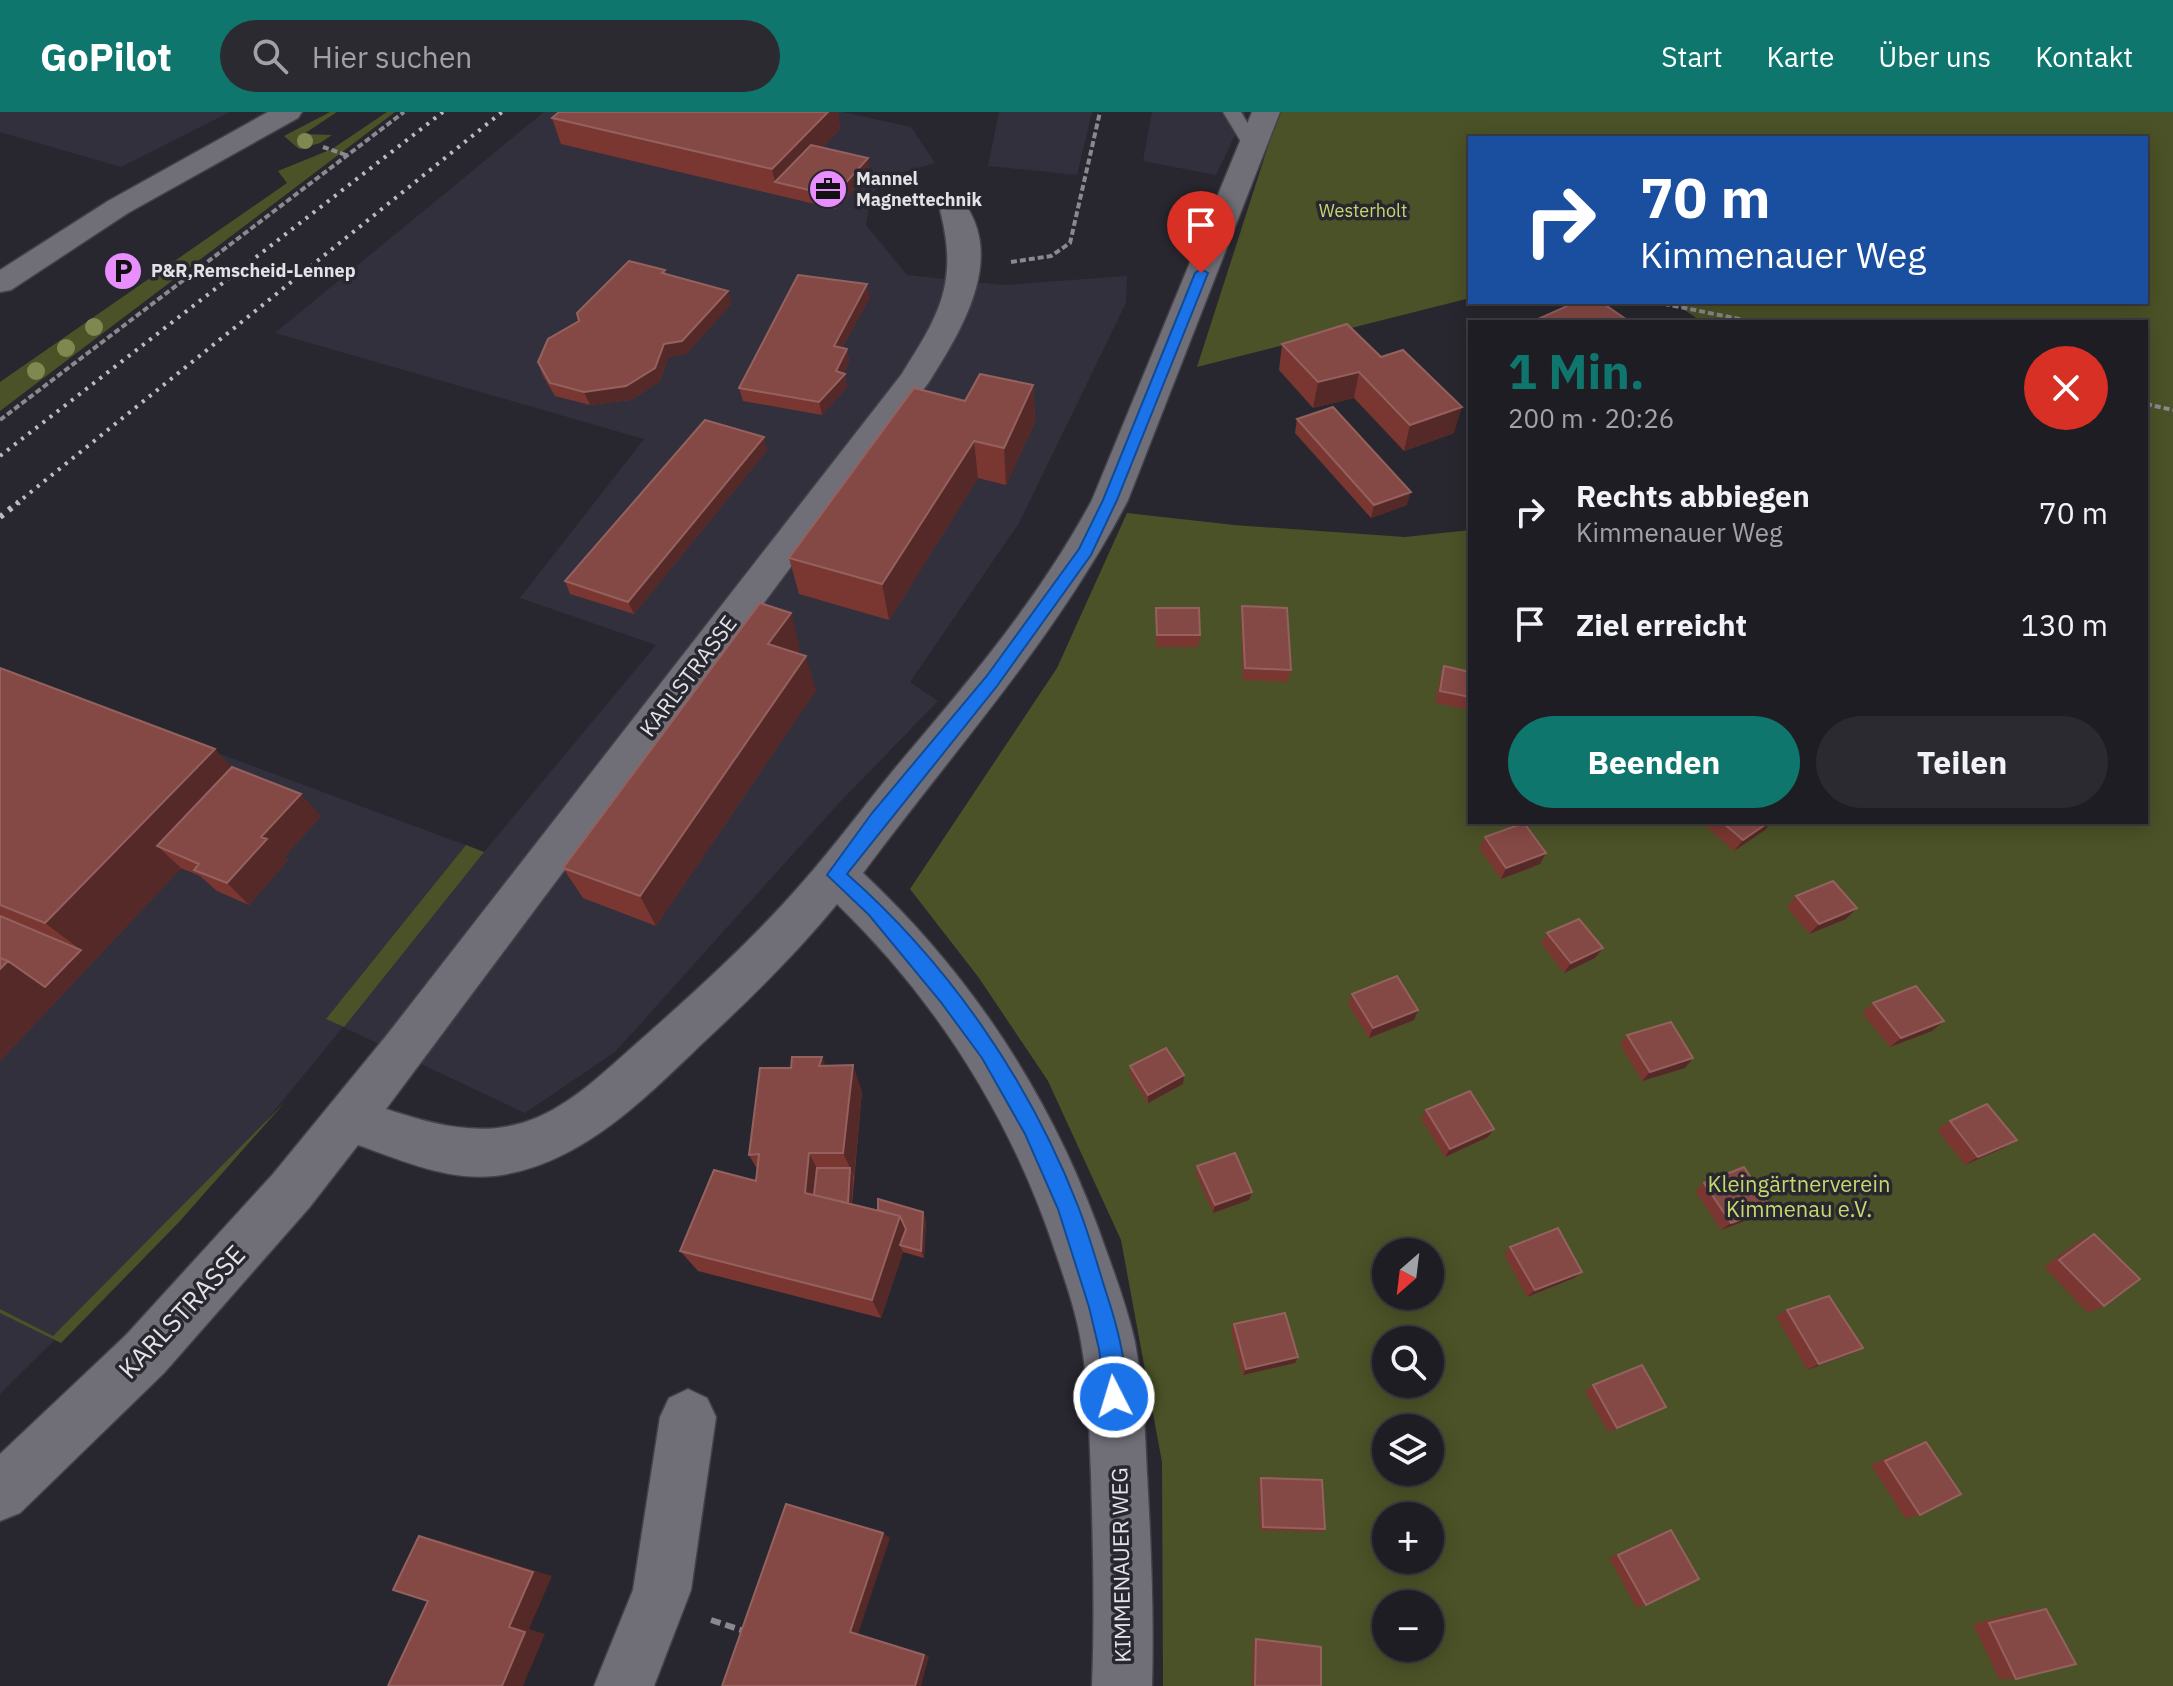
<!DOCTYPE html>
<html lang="de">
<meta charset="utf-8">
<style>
:root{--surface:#1e1d23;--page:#2b2a30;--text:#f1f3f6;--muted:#a1a2a6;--line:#3c3b41;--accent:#0f766e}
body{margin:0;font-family:"IBM Plex Sans",sans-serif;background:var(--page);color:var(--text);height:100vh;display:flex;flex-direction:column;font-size:30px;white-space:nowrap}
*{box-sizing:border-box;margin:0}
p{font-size:26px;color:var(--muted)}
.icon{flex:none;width:44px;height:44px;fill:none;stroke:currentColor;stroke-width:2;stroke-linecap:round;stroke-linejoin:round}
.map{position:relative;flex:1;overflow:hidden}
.panel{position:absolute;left:1468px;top:208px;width:680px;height:504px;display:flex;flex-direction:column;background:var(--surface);border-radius:0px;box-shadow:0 4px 20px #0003,0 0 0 2px var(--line)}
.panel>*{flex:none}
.hud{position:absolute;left:1468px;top:24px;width:680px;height:168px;border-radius:0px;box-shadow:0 4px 20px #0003,0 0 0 2px var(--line);background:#1a4fa0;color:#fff;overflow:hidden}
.needle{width:52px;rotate:208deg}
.fabs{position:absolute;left:1372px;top:1126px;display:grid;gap:16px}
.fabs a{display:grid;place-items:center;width:72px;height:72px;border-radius:50%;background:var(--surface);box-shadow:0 4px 20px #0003,0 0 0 2px var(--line);font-size:40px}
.pin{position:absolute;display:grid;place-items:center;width:68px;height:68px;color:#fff;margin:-82px -34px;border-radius:50% 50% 50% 0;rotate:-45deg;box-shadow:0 0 8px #0007}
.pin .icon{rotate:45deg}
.me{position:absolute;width:88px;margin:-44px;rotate:355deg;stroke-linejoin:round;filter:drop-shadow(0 0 6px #0008)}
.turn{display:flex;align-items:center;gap:28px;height:168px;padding:0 40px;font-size:36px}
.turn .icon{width:104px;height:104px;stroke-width:2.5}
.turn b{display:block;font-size:56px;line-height:68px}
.round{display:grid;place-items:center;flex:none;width:84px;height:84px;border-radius:42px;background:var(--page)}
.head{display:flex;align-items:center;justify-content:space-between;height:136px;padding:0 40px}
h1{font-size:48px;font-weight:800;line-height:60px;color:var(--accent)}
.primary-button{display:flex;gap:16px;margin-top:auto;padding:16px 40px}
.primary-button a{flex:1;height:92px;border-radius:48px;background:var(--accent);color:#fff;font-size:32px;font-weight:800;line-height:92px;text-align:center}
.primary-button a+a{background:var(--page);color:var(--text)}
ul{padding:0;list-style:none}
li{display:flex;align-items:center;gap:24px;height:112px;padding:0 40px}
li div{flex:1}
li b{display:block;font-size:30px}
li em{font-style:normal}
header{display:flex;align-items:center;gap:48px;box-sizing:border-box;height:112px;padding:0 40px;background:var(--accent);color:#fff}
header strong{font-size:38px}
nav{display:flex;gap:44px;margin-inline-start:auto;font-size:28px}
.search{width:560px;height:72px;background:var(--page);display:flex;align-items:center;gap:20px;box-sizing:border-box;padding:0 28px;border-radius:44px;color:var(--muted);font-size:30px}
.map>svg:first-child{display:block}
.built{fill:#32303c}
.green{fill:#4b5227;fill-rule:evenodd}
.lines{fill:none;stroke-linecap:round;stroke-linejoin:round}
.service-casing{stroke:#434249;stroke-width:3}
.minor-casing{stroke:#434249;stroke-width:3}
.tertiary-casing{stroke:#434249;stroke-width:3}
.path-far1{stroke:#8a898f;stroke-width:4;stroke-dasharray:6 3;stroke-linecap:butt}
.path{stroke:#8a898f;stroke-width:6;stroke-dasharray:10 5;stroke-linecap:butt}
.service{fill:#706f77;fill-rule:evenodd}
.minor{fill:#706f77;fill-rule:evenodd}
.tertiary{fill:#706f77;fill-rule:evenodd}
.rail-far1{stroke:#bcbbc1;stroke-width:4;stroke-dasharray:3 6;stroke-linecap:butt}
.rail{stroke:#bcbbc1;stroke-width:6;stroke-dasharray:4 7;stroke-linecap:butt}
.tree{fill:#7f8851}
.wall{fill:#7a3732}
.shaded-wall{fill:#542928}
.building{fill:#854945;stroke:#94615e;stroke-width:2}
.route{fill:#1a73e8;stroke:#114b97;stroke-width:2}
.labels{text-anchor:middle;stroke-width:7;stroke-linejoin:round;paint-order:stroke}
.far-poi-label{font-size:18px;font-weight:bold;fill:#e3e2e7;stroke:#28272f;text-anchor:start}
.far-park-label{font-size:18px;fill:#c7d76d;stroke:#28272f}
.street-label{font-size:22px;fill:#e3e2e7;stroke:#28272f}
.park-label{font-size:22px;fill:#c7d76d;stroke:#28272f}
.near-street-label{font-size:26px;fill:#e3e2e7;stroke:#28272f}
</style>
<header>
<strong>GoPilot</strong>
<div class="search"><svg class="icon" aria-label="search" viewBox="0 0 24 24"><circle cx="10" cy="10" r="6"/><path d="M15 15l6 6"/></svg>Hier suchen</div>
<nav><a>Start</a><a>Karte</a><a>Über uns</a><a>Kontakt</a></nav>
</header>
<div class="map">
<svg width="2173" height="1574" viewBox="0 0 2173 1574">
<rect width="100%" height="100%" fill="#28272f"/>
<path class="built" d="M0,0H230L121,55L0,20Z
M544,0H843L911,15L935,51L889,65L871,83L866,113L907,163L1003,173L1127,164L1126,191L1019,411L910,570L938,589L839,691L615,940L525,1001L343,915L225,1059L0,1282V560L484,740L656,533L520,486L644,327L275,221Z
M999,0H1092L1077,63L988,54Z
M1152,0H1246L1216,63L1143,49Z"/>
<path class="green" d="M330,0H337L304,22L332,23L320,31L299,37L284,24Z
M387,0H395L0,299V270L287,71L278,59L332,37Z
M1279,0H2173V1574H1163L1162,1350L1121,1128L1048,969L979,866L910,777L1057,556L1127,401L1234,413L1405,425L1470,418V710H2146V210H1702L1679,194L1655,190H2146V26H1470V186L1197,255ZM1386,1140H1430V1184H1386ZM1386,1228H1430V1272H1386ZM1386,1316H1430V1360H1386ZM1386,1404H1430V1448H1386ZM1386,1492H1430V1536H1386Z
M466,733L484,740L344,915L326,907Z
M285,990L180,1109L61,1231L0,1201V1197L53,1224Z"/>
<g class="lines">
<defs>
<path id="service" d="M1223,0H1241L1261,34L1258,38H1246Z"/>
<path id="minor" d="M1252,0H1280L1128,388C1057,525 954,638 863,761C975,866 1056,992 1106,1138C1117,1168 1128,1199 1135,1230C1143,1274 1145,1318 1147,1362C1151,1433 1154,1503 1152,1574H1092C1095,1503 1093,1433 1091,1362C1089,1318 1089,1274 1081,1230C1076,1200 1066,1171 1056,1142C1012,1008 938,890 837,792C797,841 752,885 706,928C646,985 581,1054 494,1064C447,1069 401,1048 358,1033L309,1096L164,1261L20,1401L0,1409V1342L126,1223L273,1062L386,924L901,263C939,203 959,171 940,98L945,92L955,89L965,92C1005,149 960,221 929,270L386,997C432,1012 480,1026 528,1009C572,994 610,954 645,924C699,876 753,827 801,772C834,735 864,694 896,655C968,570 1039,487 1092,388Z
M688,1277L707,1286L716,1305L691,1478L654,1574H594L633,1478L660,1305L669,1286Z"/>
<path id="tertiary" d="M268,0H302L298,6L128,101L11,178L0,180V158L108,89Z"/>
</defs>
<use href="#service" class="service-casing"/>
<use href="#minor" class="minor-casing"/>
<use href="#tertiary" class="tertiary-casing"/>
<path class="path-far1" d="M323,35L346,43
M1011,150L1051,144L1070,131L1100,0
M1655,190L1754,210
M2146,292L2173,298
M0,308L404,0"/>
<path class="path" d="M711,1508L747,1520"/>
<use href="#service" class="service"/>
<use href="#minor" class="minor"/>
<use href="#tertiary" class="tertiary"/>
<path class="rail-far1" d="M0,344L443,0
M16,392L502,0"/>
<path class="rail" d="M0,405L19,390"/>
</g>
<g class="tree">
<circle cx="305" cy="29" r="8"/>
<circle cx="94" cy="215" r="9"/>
<circle cx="66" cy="236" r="9"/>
<circle cx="36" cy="259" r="9"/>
</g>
<path class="wall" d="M559,0H838L840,17L823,35L870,59L836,97L561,32L552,6Z
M665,158L666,163L731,192L686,242L668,245L660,269L631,288L590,293L555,284L543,264L538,250Z
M870,185L842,236L847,237L849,250L844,261L845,262L847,275L822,303L743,289L739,276Z
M1347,212L1454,321L1404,339L1354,286L1313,296L1279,258L1282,232Z
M1033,273L1035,310L1006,373L978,366L889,508L799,482L789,446L965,289Z
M1297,307L1407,393L1371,406L1295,321Z
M767,338L634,502L570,482L565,469Z
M1242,494L1291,558L1288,570L1243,568L1241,507Z
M1156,496L1200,523L1198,535H1156Z
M800,536L797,541L816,578L656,814L583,786L563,756Z
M1444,554L1470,560V598L1435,591L1440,566Z
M0,556L233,655L321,704L284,745L288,748L249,793L217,779L200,764L181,756L0,949Z
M1704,710H1771L1765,718L1734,739L1703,712Z
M1485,725L1540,752L1501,767L1479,736Z
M1796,784L1846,807L1809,822L1787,795Z
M1547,821L1603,836L1595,846L1564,861L1541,831Z
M1352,882L1418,898L1414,908L1369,926L1348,892Z
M1873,891L1932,919L1890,935L1862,901Z
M1627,923L1685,956L1642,969L1620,932Z
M826,954L862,979L852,1092L926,1108L924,1146L903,1140L881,1206L698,1159L680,1139L756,1069L757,1057L749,1043L791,956Z
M1130,954L1183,972L1148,991L1130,963Z
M1426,998L1488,1025L1445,1045L1421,1007Z
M1950,1009L2017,1028L2003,1036L1965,1053L1937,1018Z
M1197,1054L1252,1080L1249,1088L1213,1101L1196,1062Z
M1704,1071L1771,1096L1760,1103L1721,1118L1695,1079Z
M2094,1122L2104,1194L2088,1201L2044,1155L2079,1129Z
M1510,1135L1582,1160L1574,1166L1527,1185L1504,1142Z
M1787,1198L1863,1236L1807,1258L1776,1204Z
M1234,1212L1298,1245L1295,1251L1243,1263L1231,1218Z
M1593,1273L1666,1295L1608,1320L1585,1279Z
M1926,1330L1920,1403L1905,1406L1871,1353L1912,1334Z
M1261,1366L1325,1417L1321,1420L1260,1418L1258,1370Z
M1671,1418L1646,1493L1636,1495L1609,1446L1661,1421Z
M2046,1497L2016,1567H1999L1973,1512L2029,1498Z
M1256,1527L1321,1574H1252L1253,1528Z"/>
<path class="shaded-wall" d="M828,0H838L840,17L787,73L775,70L772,57Z
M868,46L870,59L836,97L834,84Z
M867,172L870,185L836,247L834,234Z
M728,179L731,192L686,242L668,245L660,269L631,288L590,293L584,280L664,232Z
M847,237L849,250L842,265L845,262L847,275L822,303L819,290Z
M1359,260L1354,286L1313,296L1318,270Z
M1033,273L1035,310L1006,373L1004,336Z
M1462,295L1454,321L1404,339L1410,313Z
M764,325L767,338L634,502L628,490Z
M974,329L978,366L889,508L882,472Z
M1411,380L1407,393L1371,406L1374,393Z
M791,501L800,536L778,566L768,532Z
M806,544L816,578L656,814L640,784Z
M215,637L253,678L157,734L181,756L60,885L45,875L81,838L45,811Z
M301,682L321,704L284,745L288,748L249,793L227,771L261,725Z
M1769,710H1771L1765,718L1734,739L1743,728Z
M1546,741L1540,752L1501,767L1506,756Z
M1857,796L1846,807L1809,822L1819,812Z
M1603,836L1595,846L1564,861L1571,851Z
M8,849L60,885L0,949V857Z
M1418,898L1414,908L1369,926L1373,916Z
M1944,909L1932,919L1890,935L1901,926Z
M822,945L833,970L819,954Z
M1693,946L1685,956L1642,969L1650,960Z
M853,953L862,979L854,1064L843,1041Z
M1184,963L1183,972L1148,991V983Z
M1494,1017L1488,1025L1445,1045L1450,1037Z
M2017,1028L2003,1036L1965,1053L1978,1045Z
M809,1041L821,1064L818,1096L805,1081Z
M850,1056L853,1064L851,1110L847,1103Z
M1252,1080L1249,1088L1213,1101L1215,1093Z
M1771,1096L1760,1103L1721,1118L1731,1111Z
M923,1100L926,1108L924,1146L921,1139Z
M900,1104L908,1125L900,1133L903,1140L881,1206L872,1188Z
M1582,1160L1574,1166L1527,1185L1535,1178Z
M1863,1236L1850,1242L1807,1258L1819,1252Z
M1298,1245L1295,1251L1243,1263L1246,1257Z
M883,1421L890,1426L858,1522L929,1544L921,1574H915L850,1520Z
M419,1424L441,1429L552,1464L529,1517L545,1522L523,1574H502L509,1515Z"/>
<path class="building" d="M559,0H828L772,57L552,6Z
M811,33L868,46L834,84L775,70Z
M629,149L665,158L662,161L728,179L682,229L664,232L655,256L626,274L584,280L550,271L538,250L548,227L579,209L577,201Z
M798,163L867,172L834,234L847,237L836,259L845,262L819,290L739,276Z
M1576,190H1601L1630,210H1541L1538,207Z
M1347,212L1381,245L1403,238L1462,295L1410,313L1359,260L1318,270L1282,232Z
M980,262L1033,273L1004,336L974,329L882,472L789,446L914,276L965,289Z
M1333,295L1411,380L1374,393L1297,307Z
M705,308L764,325L628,490L565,469Z
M760,491L791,501L768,532L806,544L640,784L563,756Z
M1242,494L1287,496L1291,558L1245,556Z
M1156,496H1199L1200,523H1157Z
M1444,554L1470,560V585L1440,579Z
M0,556L215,637L45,811L0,793Z
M232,655L301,682L261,725L267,727L227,771L194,758L199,752L157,734Z
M1722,710H1769L1743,728Z
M1524,711L1546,741L1506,756L1485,725Z
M1833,769L1857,796L1819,812L1796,784Z
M0,804L81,838L45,875L8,849L0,846Z
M1579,807L1603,836L1571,851L1547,821Z
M0,846L8,849L0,857Z
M1397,864L1418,898L1373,916L1352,882Z
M1916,874L1944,909L1901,926L1873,891Z
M1671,910L1693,946L1650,960L1627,923Z
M1166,936L1184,963L1148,983L1130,954Z
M792,945H822L819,954L853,953L843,1041H809L805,1081L900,1104L872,1188L680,1139L714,1058L756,1069L759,1042L749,1043L760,956H791Z
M1470,979L1494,1017L1450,1037L1426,998Z
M1987,992L2017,1028L1978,1045L1950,1009Z
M1235,1041L1252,1080L1215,1093L1197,1054Z
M1744,1055L1771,1096L1731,1111L1704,1071Z
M817,1056H850L848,1091L814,1083Z
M878,1087L923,1100L921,1139L900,1133L906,1117L900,1104L878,1098Z
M1558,1116L1582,1160L1535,1178L1510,1135Z
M2094,1122L2140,1167L2104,1194L2059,1148Z
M1829,1184L1863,1236L1819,1252L1787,1198Z
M1285,1201L1298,1245L1246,1257L1234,1212Z
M1642,1253L1666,1295L1617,1316L1593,1273Z
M1926,1330L1961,1382L1920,1403L1885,1349Z
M1261,1366L1322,1368L1325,1417L1263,1415Z
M786,1392L883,1421L850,1520L924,1543L915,1574H722Z
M1671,1418L1699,1467L1646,1493L1618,1443Z
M419,1424L533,1460L509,1515L525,1520L502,1574H388L428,1489L393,1478Z
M2046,1497L2076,1552L2016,1567L1989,1511Z
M1256,1527L1321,1535V1574H1255Z"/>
<path class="route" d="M1201,157L1208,161L1117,388L1091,443L997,574L847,762C948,851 1029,968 1078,1094C1089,1122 1097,1152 1106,1180C1115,1207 1133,1267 1122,1293L1114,1297L1106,1293L1099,1237L1089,1195L1058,1097L1025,1022L982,946L940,889L869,803L827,763L872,701L986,565L1079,437L1103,388L1195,161Z"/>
<defs>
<symbol id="office-disc" viewBox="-11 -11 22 22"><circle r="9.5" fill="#e88eff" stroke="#28272f"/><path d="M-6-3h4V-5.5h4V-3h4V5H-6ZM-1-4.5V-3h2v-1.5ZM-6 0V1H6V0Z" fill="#111"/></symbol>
<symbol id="parking-disc" viewBox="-11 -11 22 22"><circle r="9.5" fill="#e88eff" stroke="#28272f"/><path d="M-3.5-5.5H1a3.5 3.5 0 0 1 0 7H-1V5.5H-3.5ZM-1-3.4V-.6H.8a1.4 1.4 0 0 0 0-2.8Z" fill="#111"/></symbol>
</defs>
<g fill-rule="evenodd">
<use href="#office-disc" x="806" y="55" width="44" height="44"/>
<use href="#parking-disc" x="101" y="137" width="44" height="44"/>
</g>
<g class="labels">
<g class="far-poi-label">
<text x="856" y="73">Mannel<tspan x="856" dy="21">Magnettechnik</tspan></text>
<text x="151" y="165">P&amp;R,Remscheid-Lennep</text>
</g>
<g class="far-park-label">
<text x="1363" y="105">Westerholt</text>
</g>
<g class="street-label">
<text transform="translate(688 564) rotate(-53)" y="8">KARLSTRASSE</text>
<text transform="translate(1121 1453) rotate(-91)" y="8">KIMMENAUER WEG</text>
</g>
<g class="park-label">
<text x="1799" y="1080">Kleingärtnerverein<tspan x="1799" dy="25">Kimmenau e.V.</tspan></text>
</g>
<g class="near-street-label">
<text transform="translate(182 1200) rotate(-47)" y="9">KARLSTRASSE</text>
</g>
</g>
</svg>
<div class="fabs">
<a><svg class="needle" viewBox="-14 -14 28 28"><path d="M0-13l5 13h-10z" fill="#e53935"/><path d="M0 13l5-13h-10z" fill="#a1a2a6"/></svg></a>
<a><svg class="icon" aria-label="search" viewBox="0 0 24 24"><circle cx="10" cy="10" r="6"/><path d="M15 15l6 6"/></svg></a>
<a><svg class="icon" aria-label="layers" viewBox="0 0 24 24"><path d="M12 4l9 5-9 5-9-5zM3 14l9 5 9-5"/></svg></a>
<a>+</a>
<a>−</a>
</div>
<div class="pin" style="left:1201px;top:161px;background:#d93025"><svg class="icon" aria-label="arrive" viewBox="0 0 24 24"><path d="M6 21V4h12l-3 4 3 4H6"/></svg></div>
<svg class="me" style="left:1114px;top:1285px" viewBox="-20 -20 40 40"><circle r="17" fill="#1a73e8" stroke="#fff" stroke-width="3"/><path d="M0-11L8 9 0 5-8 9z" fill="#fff"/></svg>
<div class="hud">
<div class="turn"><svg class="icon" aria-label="right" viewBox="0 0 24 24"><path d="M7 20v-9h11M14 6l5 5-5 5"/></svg><div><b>70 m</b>Kimmenauer Weg</div></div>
</div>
<section class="panel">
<div class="head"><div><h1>1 Min.</h1><p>200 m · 20:26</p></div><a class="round" style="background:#d93025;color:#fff"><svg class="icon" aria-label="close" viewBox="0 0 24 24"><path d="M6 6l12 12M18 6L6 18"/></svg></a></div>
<ul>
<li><svg class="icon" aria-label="right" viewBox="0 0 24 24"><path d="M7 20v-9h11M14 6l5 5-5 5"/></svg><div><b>Rechts abbiegen</b><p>Kimmenauer Weg</p></div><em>70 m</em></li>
<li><svg class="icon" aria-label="arrive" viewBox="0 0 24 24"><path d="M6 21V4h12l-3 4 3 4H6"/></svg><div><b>Ziel erreicht</b></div><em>130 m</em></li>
</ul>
<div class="primary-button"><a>Beenden</a><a>Teilen</a></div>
</section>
</div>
